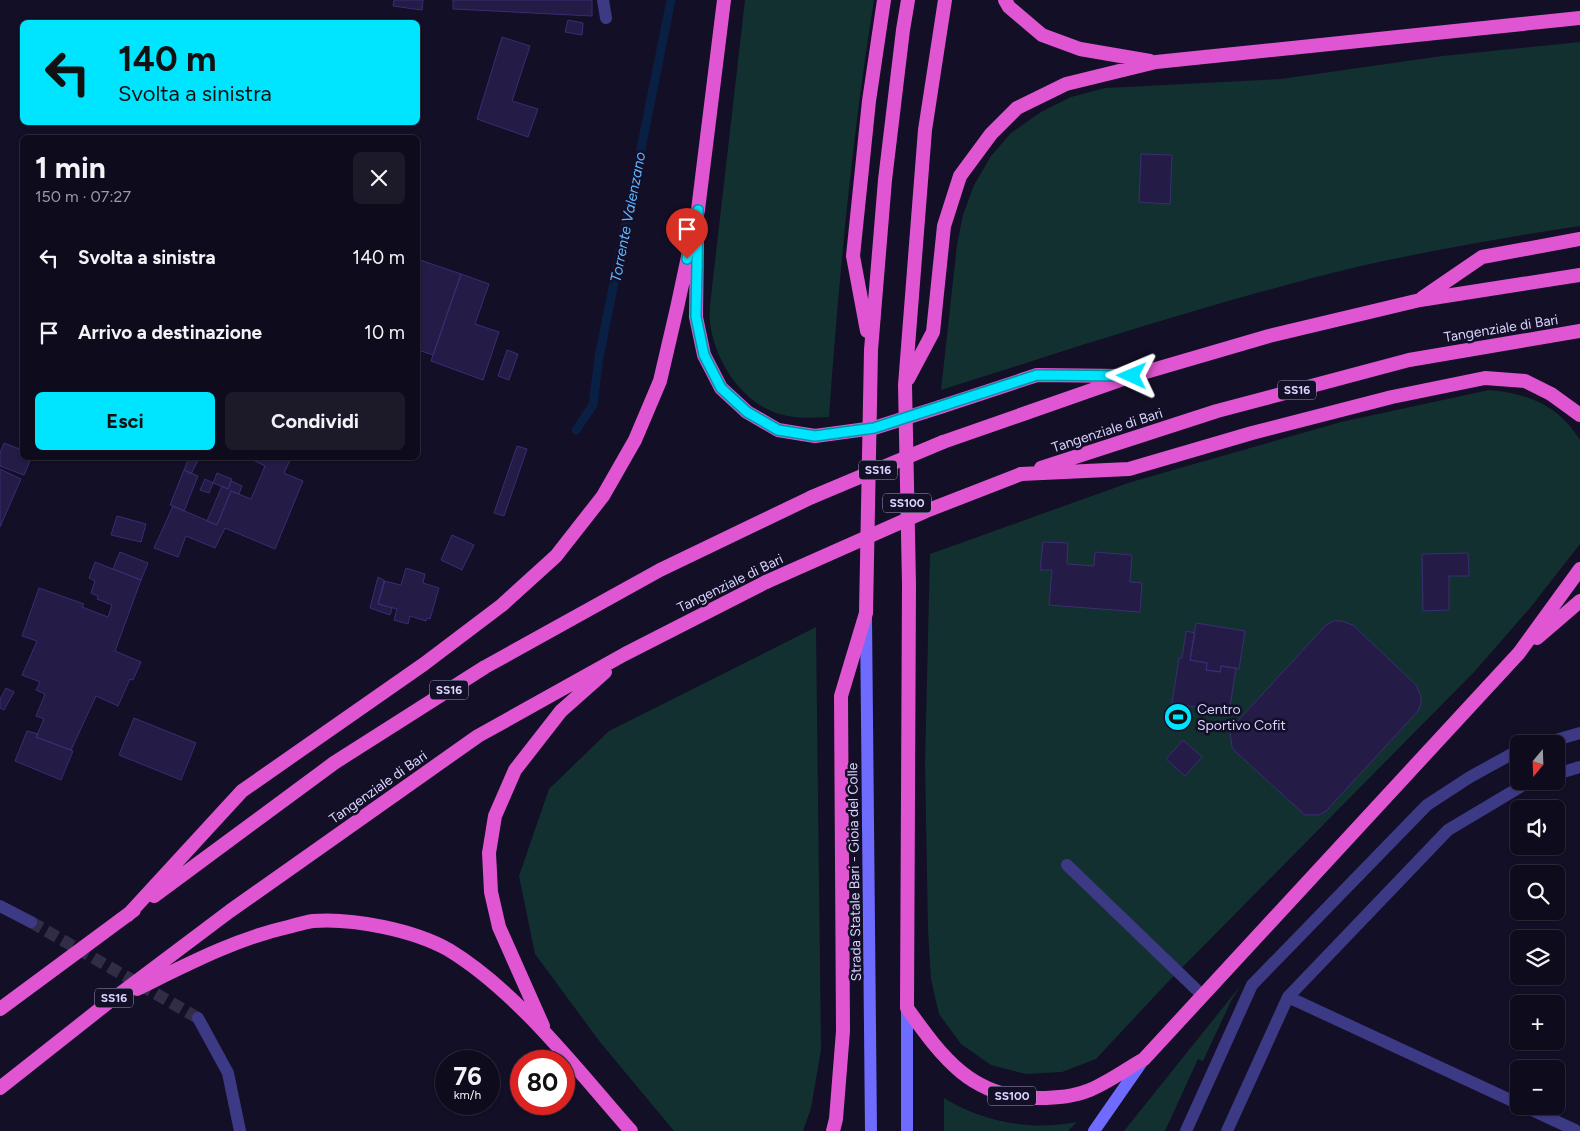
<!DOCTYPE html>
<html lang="it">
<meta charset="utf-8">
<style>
:root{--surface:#0e0b1c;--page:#1c1929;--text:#f1f3f6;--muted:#9b9ba3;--line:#2e2b3b;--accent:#00e5ff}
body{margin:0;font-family:Figtree,sans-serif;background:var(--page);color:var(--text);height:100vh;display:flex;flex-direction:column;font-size:19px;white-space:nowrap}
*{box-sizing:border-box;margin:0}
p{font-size:16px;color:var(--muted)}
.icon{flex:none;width:28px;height:28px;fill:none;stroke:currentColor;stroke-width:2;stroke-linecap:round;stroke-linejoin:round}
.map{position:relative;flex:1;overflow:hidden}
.drawer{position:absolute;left:20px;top:135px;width:400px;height:325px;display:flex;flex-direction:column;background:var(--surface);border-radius:8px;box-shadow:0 1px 4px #0004,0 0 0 1px var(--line)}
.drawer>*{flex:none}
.top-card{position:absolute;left:20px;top:20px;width:400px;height:105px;border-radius:8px;box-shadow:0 1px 4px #0004,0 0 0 1px var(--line);background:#00e5ff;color:#111;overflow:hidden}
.needle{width:32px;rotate:199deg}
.fabs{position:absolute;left:1510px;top:735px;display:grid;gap:10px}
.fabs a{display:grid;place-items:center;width:55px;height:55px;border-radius:8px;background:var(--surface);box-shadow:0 1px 4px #0004,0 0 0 1px var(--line);font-size:25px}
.speed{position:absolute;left:435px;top:1050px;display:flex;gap:10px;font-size:25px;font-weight:700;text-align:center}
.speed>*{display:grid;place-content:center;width:65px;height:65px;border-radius:50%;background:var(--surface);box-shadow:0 1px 4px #0004,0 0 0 1px var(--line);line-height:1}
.speed small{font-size:12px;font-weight:400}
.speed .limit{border:8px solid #d22;background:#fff;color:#111}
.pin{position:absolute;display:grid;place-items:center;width:42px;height:42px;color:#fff;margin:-51px -21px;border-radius:50% 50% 50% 0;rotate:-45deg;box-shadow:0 0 5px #0007}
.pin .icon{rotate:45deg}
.me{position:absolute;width:55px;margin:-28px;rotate:271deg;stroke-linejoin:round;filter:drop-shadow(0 0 4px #0008)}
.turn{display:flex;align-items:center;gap:18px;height:105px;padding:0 15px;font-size:22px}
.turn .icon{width:65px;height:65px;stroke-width:2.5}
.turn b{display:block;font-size:35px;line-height:42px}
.round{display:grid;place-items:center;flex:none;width:52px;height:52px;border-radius:8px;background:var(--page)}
.head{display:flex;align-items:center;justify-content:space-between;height:85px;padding:0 15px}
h1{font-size:30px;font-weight:700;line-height:38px}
.cta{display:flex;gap:10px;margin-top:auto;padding:10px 15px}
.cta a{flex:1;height:58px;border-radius:8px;background:var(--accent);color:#111;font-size:20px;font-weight:700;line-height:58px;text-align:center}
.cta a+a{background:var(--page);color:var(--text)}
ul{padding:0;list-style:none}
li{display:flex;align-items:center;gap:15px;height:75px;padding:0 15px}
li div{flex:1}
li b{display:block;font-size:19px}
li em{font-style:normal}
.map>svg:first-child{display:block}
.green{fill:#12302f}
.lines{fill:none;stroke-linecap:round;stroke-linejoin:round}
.stream{stroke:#0a1f44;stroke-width:9}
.building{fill:#241b47;stroke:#3b2d73}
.minor-tunnel{stroke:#312d47;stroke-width:12;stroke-dasharray:12 6;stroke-linecap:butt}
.service{stroke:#3d3a85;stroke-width:12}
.minor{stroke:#3d3a85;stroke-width:12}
.secondary{stroke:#6f6bff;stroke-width:12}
.trunk{stroke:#e055d1;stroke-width:14}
.trunk-bridge{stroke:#e055d1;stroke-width:14}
.route-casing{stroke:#0095a6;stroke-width:12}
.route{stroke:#00e5ff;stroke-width:9}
.labels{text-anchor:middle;stroke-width:5;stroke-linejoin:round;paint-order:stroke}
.shield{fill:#130f26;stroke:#9e99be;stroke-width:1}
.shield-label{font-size:12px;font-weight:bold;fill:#d9d4ff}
.street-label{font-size:14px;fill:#d9d4ff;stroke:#130f26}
.poi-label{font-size:14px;fill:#d9d4ff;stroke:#130f26;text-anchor:start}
.water-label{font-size:15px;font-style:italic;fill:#62b6ff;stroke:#130f26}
</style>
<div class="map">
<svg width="1580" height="1131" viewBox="0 0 1580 1131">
<rect width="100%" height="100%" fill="#130f26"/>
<path class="green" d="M745,0H874C852,138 839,277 829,417C812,418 796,419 779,414C741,402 715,361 710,323C709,315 710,305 711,296Z
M1580,42V226C1507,237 1433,250 1361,266C1219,300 1080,346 941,390L957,245L963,215L974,185L991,156L1011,133L1041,112L1071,97L1105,88L1281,79L1442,56Z
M1489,390C1528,393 1559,406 1580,440V544L1530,608L1475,671L1165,985L1096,1059L1062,1072L1026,1074L991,1065L961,1044L939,1014L931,979L928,930L925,763L930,554L1131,482L1341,422Z
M816,627L821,1050L811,1108L803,1131H674L600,1042L535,954L519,876L549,789L609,731Z
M1241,985L1231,1001L1203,1061L1198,1059L1165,1131H1124Z
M944,1098C983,1122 1031,1131 1077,1122L1068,1131H944Z"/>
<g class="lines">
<path class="stream" d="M576,430L593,405L599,357L671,0"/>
</g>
<path class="building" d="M394,0H423L422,10L393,6Z
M453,0H592V16L453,9Z
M568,20L583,23L582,35L565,32Z
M502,37L530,46L512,101L538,109L528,137L477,119Z
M1141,154L1172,155L1170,204L1139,202Z
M420,260L461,274L433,355L418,350V268Z
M461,274L489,284L475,324L499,332L483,380L431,361Z
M507,350L518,354L509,380L498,376Z
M4,443L22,450V458H31L24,475L0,466V453Z
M517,446L527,449L504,516L494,513Z
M189,458L198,460L191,474L184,470Z
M256,458H291L284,473L303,481L275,549L225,528L215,548L186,536L178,557L154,548L173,506L217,525L231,491L251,499L265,466L255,461Z
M0,469L21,479L0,527Z
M184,470L198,476L184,511L170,505Z
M217,473L232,479L228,489L213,483Z
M205,479L213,483L209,493L200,490Z
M231,481L242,486L239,494L231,491L217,525L207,521L222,486L228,489Z
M117,516L146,524L141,542L111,535Z
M452,535L474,545L462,570L441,560Z
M1043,542L1068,543L1067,564L1094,566L1095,552L1132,555L1130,582L1142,583L1140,612L1049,605L1052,570H1040Z
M120,552L148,563L141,580L113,569Z
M1468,553L1469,576H1449V610L1423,611L1422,554Z
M95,562L141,580L115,651L141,662L133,680L130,679L118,706L96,696L71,750L36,737L44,719L36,716L45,694L36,690L40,682L22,675L37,641L22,636L39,588L84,604L82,607L108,617L112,605L97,599L98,596L91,593L95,581L89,578Z
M406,568L425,574L423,583L439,588L430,619L427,618L426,621L410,616L408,624L394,620L397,609L378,604L384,581L401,585Z
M378,577L385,581L378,604L392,608L390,615L370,608Z
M1334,621H1341L1353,625L1416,685L1421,696V703L1418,711L1326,811L1319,815H1305L1236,752L1232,747L1230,732L1234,725L1326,625Z
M1196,623L1245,631L1239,669L1221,666L1220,672L1206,670L1207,663L1190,660Z
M1186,631L1195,633L1190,660L1207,663L1206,670L1220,672L1221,666L1236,668L1229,713L1172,703L1179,658H1182Z
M6,688L14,692L4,710L0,708V699Z
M134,718L196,743L181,780L119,755Z
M27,731L38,734L36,737L73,751L61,780L15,761Z
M1183,740L1202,757L1185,776L1166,759Z"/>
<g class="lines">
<path class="minor-tunnel" d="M31,922L198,1018"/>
<path class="service" d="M1067,865L1202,995"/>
<path class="minor" d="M603,0L606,18
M1542,744L1580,733
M1556,774L1580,767
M0,906L31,922
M1288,997L1519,1104
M198,1018L228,1073L240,1131
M1523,1106L1575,1130
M1186,1131L1252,985L1427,805L1470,777L1519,750
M1227,1131L1288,997L1448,830L1530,781"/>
<path class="secondary" d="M866,618L871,1131
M907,1131V1008
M1094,1131L1144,1059"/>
<path class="trunk" d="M945,0L925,130L905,385L909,584L907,1008C942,1057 972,1099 1038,1098C1055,1098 1072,1097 1087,1091C1106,1084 1126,1069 1144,1059L1519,653L1580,569
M1005,0L1009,7L1042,35L1080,49L1150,61
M697,241L696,317L704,355L721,388L747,412L778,430L815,436
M1422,298L1482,257L1580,239
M867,331L853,256L869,101L884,0
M908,379L933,332L944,226L960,176L991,134L1017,108L1066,84L1156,62L1580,18
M940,407L1037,375L1121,376
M943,442L1132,376L1269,336L1420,300L1580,275
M1041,468L1217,411L1409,360L1580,331
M1021,474L1129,469L1252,433L1392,397L1485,378L1525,381L1551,394L1580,415
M1537,638L1580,601
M154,896L334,763L485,667L660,570L812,497
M128,915L242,791L424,664L502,605L556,556L603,496L635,440L660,381L677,308L698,210L724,0
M137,989C186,965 235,939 288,927C296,925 305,922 313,921C353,918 414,930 449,950C518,992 578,1071 631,1131
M0,1009L134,910
M543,1026L499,927L491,892L489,853L495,816L515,770L561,711L605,672
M0,1088L105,1005L230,911L478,736L625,654L766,582
M833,1131L836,1119L843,1031L841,696L866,613L871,350L885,180L903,30L908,0"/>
<path class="trunk-bridge" d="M815,436L874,428L940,407
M812,497L943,442
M766,582L926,511L1021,474"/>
</g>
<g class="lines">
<defs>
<path id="route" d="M687,259L698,210L696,317L704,355L721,388L747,412L778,430L815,436L874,428L1037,375L1132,376"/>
</defs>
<use href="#route" class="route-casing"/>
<use href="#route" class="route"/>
</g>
<defs>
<symbol id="stadium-disc" viewBox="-11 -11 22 22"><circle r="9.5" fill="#00e5ff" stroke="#130f26"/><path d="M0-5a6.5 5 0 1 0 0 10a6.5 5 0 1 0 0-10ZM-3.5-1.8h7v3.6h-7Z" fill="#111"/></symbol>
</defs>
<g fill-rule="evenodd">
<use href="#stadium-disc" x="1162" y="701" width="32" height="32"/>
</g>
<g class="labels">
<g class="shield">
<rect x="1278" y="380.5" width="38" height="19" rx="4"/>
<rect x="859" y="460.5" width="38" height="19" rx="4"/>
<rect x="883" y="493.5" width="48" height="19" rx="4"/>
<rect x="430" y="680.5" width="38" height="19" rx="4"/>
<rect x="95" y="988.5" width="38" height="19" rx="4"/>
<rect x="988" y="1086.5" width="48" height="19" rx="4"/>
</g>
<g class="shield-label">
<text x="1297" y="394">SS16</text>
<text x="878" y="474">SS16</text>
<text x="907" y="507">SS100</text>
<text x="449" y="694">SS16</text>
<text x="114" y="1002">SS16</text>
<text x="1012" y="1100">SS100</text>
</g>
<g class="street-label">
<text transform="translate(1501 328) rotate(-9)" y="5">Tangenziale di Bari</text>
<text transform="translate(1107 430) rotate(-18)" y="5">Tangenziale di Bari</text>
<text transform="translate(730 583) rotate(-26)" y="5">Tangenziale di Bari</text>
<text transform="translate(378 787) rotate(-35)" y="5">Tangenziale di Bari</text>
<text transform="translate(854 872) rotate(-91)" y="5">Strada Statale Bari - Gioia del Colle</text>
</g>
<g class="poi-label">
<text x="1197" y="714">Centro<tspan x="1197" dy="16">Sportivo Cofit</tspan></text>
</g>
<g class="water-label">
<text transform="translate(628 217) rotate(-79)" y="5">Torrente Valenzano</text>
</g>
</g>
</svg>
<div class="fabs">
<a><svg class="needle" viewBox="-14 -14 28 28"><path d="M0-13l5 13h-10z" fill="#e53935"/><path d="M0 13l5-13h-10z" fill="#9b9ba3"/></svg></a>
<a><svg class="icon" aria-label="sound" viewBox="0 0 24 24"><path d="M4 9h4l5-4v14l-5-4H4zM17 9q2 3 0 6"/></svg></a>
<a><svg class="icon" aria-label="search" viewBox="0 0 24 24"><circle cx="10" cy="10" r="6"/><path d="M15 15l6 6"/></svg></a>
<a><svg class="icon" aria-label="layers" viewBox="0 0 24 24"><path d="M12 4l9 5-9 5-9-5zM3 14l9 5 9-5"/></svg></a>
<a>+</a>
<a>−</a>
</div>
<div class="speed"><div>76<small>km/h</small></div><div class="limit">80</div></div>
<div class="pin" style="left:687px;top:259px;background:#d93025"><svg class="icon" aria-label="arrive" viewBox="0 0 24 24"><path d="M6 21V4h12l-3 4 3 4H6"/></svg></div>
<svg class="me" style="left:1132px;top:376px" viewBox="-20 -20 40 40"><path d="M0-17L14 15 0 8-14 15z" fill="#00e5ff" stroke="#fff" stroke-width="4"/></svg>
<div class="top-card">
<div class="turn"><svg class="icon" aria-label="left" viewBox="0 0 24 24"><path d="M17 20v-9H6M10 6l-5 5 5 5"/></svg><div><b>140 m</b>Svolta a sinistra</div></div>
</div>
<section class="drawer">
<div class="head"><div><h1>1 min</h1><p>150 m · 07:27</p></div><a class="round"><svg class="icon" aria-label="close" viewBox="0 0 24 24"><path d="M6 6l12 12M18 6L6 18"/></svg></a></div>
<ul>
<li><svg class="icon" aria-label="left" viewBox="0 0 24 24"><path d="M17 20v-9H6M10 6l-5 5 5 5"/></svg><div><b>Svolta a sinistra</b></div><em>140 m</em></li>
<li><svg class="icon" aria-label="arrive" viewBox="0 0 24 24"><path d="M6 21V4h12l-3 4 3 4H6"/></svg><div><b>Arrivo a destinazione</b></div><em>10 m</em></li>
</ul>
<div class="cta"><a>Esci</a><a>Condividi</a></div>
</section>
</div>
